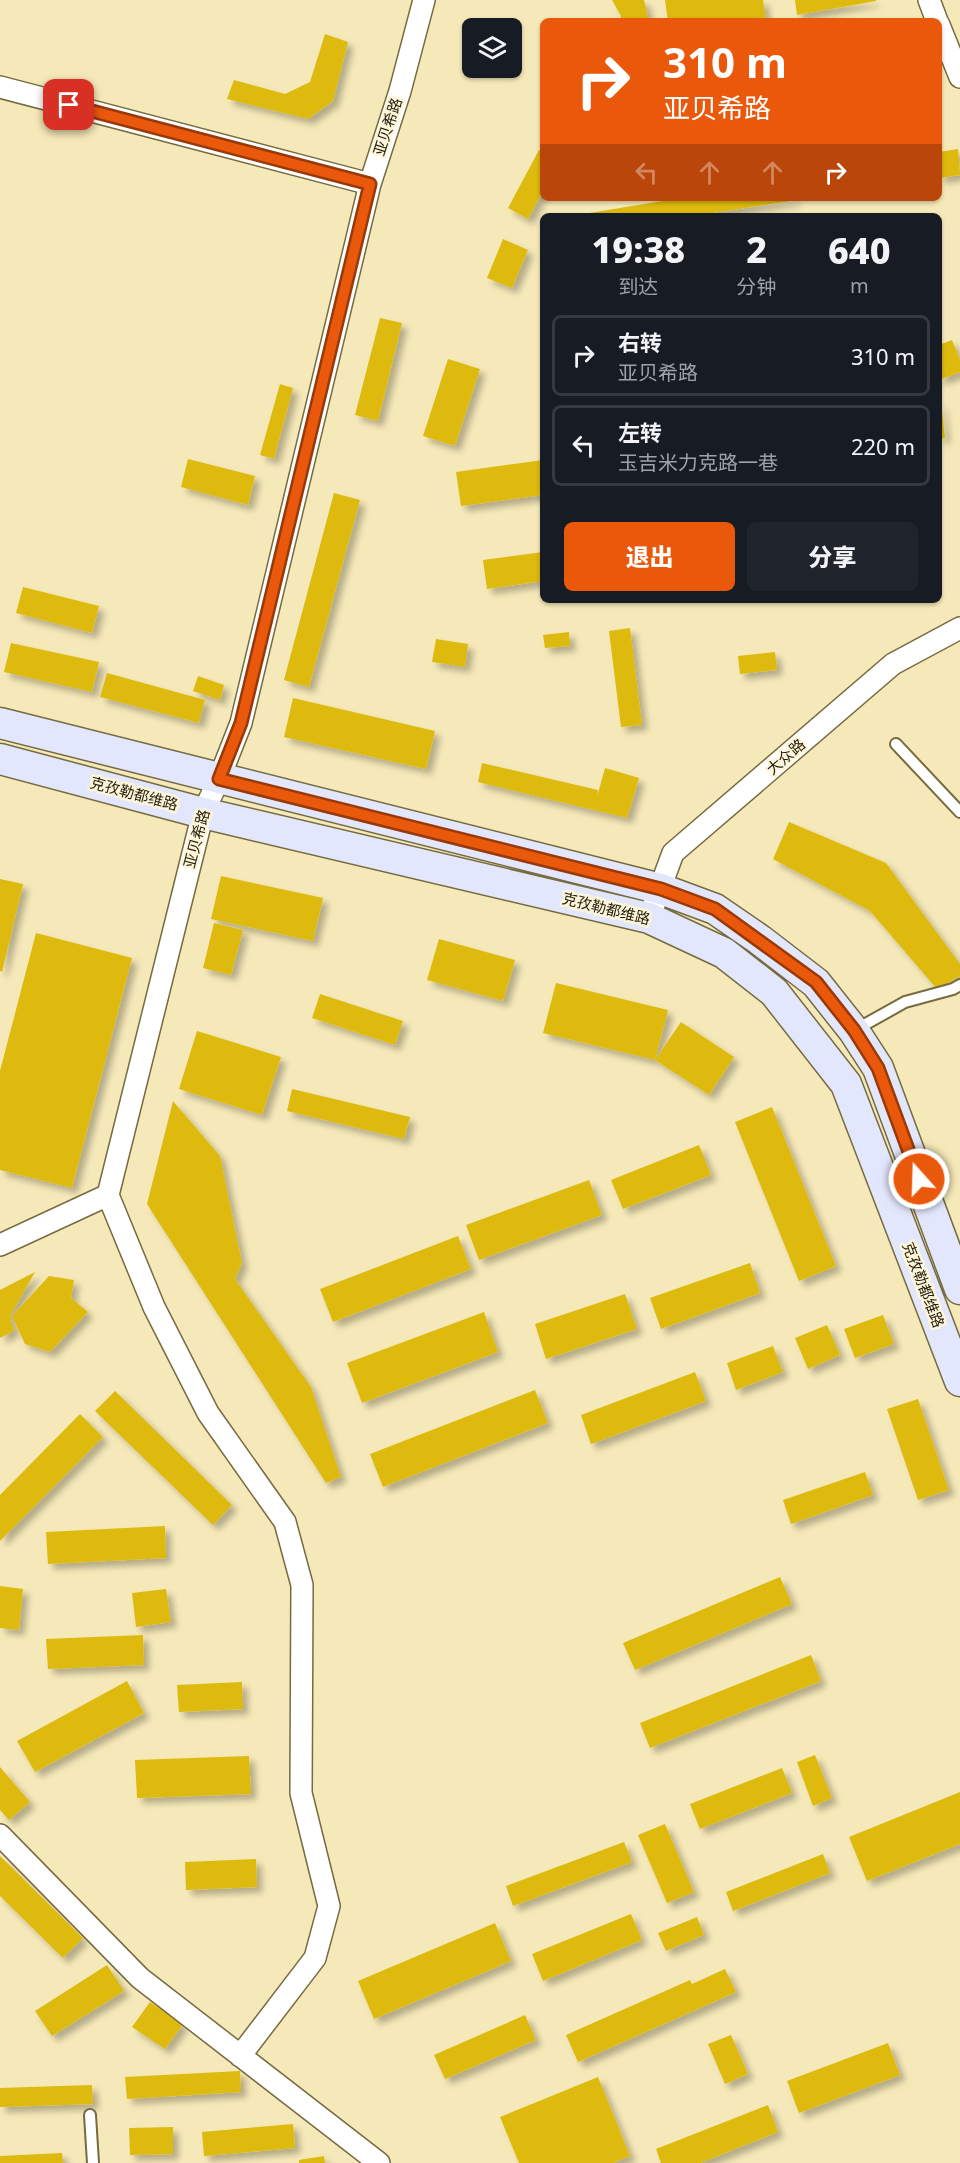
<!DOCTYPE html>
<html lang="zh">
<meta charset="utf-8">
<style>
:root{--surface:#171b24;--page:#20242c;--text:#f1f3f6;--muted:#9ea1a6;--line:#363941;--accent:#ea580c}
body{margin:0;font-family:"Noto Sans","Noto Sans SC",sans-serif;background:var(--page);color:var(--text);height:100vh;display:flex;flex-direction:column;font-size:22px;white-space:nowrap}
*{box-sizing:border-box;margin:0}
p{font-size:20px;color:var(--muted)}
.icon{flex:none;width:33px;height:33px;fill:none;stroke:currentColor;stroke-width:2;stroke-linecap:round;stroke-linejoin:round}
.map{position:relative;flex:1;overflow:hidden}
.side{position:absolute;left:540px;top:213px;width:402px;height:390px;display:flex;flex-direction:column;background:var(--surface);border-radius:9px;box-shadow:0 2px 4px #0004}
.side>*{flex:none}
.guide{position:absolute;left:540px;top:18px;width:402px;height:183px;border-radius:9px;box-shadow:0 2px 4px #0004;background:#ea580c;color:#fff;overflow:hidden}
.buttons{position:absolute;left:462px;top:18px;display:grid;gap:12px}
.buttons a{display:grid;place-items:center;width:60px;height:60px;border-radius:9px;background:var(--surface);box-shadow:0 2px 4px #0004;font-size:30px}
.pin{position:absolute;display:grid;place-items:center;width:51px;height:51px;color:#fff;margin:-26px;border-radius:12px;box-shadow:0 3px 9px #0006}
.me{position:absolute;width:66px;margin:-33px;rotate:340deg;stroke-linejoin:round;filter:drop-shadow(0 0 4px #0008)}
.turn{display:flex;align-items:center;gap:21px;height:126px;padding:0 24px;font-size:27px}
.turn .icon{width:78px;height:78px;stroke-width:2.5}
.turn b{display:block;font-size:42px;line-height:51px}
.lanes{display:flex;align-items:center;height:57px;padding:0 24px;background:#0003;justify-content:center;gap:30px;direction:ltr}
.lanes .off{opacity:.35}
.eta{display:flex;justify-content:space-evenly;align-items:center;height:102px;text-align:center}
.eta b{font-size:36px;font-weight:800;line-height:42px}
.cta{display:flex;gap:12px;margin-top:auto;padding:12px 24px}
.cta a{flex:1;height:69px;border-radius:9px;background:var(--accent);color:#fff;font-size:24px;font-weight:800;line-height:69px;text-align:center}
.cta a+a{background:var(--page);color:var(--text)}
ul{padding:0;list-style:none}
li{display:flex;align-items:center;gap:18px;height:81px;margin:0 12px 9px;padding:0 12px;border:3px solid var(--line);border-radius:9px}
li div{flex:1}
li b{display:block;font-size:22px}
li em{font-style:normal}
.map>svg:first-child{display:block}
.building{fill:#ddba10;filter:url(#shadow)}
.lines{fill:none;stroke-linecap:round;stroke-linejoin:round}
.service-casing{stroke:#766a3f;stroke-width:14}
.minor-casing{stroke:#766a3f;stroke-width:24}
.secondary-casing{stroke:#766a3f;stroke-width:33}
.service{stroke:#fff;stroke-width:10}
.minor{stroke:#fff;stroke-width:21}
.secondary{stroke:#e3e7fd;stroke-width:30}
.route-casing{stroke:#983908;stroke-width:15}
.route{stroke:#ea580c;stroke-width:10}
.labels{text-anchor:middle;stroke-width:5;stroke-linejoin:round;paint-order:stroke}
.street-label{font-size:15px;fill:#231e0c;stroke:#fef6da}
</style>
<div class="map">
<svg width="960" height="2163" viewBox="0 0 960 2163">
<defs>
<filter id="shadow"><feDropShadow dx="5.5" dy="5.5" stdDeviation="3" flood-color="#0004"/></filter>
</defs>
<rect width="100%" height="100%" fill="#f6e9b9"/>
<path class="building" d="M612,0H644L649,21H620L621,16Z
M665,0H763L766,21H668Z
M795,0H876V1L797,15Z
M325,34L348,42L333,101L308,119L227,99L234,80L285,94L310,82Z
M958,149L960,175L939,178V152Z
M539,150L543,152V191L528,219L508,208Z
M681,198H796L797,200L693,216H571Z
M503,239L528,250L512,288L487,278Z
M380,318L402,323L378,421L355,415Z
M952,340L960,360V372L939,380V345Z
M448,359L480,369L455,446L423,436Z
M280,384L293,388L274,459L260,455Z
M941,402L945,438L939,439V403Z
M188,459L255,476L248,505L181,487Z
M543,460V495L461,506L456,472Z
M334,493L360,500L309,687L284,680Z
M543,552V581L487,589L483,560Z
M23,587L99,606L92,633L16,613Z
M630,628L642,725L621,727L609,631Z
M569,632L570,646L545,648L543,635Z
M436,639L468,644L465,667L432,662Z
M11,643L99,662L92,692L4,672Z
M775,652L777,670L740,674L738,656Z
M107,673L205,700L199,723L100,697Z
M198,676L224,685L220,700L193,691Z
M293,698L435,731L426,769L284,737Z
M482,763L598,790L597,797L605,768L639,778L627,818L478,782Z
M789,822L886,863L960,964V976L937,989L870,911L773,859Z
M221,876L323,898L313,941L211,919Z
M0,879L23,884L2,972L0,971Z
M214,923L243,930L231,975L203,968Z
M36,933L132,958L72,1188L0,1170V1071Z
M439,939L515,960L503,1001L427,980Z
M556,983L668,1010L655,1060L543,1033Z
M320,994L403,1021L395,1045L312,1018Z
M681,1022L734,1057L709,1095L655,1060Z
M197,1031L281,1057L262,1115L179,1089Z
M292,1089L410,1117L404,1139L287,1111Z
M173,1101L220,1156L242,1263L235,1279L311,1387L341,1477L326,1483L147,1204Z
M772,1107L836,1266L799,1281L735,1122Z
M699,1145L711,1175L623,1209L611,1180Z
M589,1180L602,1215L479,1260L466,1225Z
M458,1236L471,1269L333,1322L320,1289Z
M750,1263L760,1293L661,1329L650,1298Z
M35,1272L10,1316L14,1331L0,1338V1290Z
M49,1276L74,1280L71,1298L88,1312L50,1352L25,1344L12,1316Z
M625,1294L637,1329L546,1359L535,1324Z
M484,1312L498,1352L362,1403L347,1363Z
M883,1315L894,1344L855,1358L844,1329Z
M827,1325L840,1355L808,1369L795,1338Z
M773,1346L783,1372L736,1390L727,1363Z
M695,1372L706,1401L591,1444L581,1415Z
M535,1390L548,1423L383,1487L370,1454Z
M115,1391L232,1505L213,1525L95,1411Z
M918,1399L949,1490L918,1500L887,1409Z
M80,1414L103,1437L0,1541V1495Z
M865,1472L873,1495L791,1524L783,1500Z
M165,1526L166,1558L48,1564L46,1532Z
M780,1577L792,1604L635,1670L623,1643Z
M0,1586L23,1589L19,1630L0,1628Z
M166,1589L171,1622L136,1627L132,1593Z
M143,1635L144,1665L48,1669L46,1639Z
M811,1655L821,1681L650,1748L640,1723Z
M127,1681L144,1713L35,1772L17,1741Z
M242,1682L243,1709L179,1712L177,1685Z
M815,1755L832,1798L813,1806L797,1762Z
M249,1756L251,1794L137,1798L135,1760Z
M0,1767L30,1802L9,1820L0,1810Z
M782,1768L792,1793L700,1829L690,1804Z
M960,1792V1844L867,1881L849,1837Z
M665,1824L694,1892L667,1903L638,1835Z
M624,1842L632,1862L513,1906L506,1886Z
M823,1854L830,1873L733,1911L726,1892Z
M0,1856L83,1938L63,1958L0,1896Z
M256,1859L257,1887L186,1890L185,1862Z
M631,1914L642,1940L543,1981L532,1954Z
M697,1917L704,1935L666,1951L658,1933Z
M495,1923L511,1961L374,2019L358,1981Z
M107,1965L124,1991L52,2036L35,2011Z
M725,1969L736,1992L578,2062L566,2035L690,1980L692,1984Z
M150,2002L183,2024L165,2049L132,2027Z
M525,2015L536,2040L445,2079L434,2055Z
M731,2035L748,2074L725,2084L708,2044Z
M888,2043L900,2075L799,2113L787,2081Z
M240,2071L241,2092L127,2099L125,2077Z
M598,2077L630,2156L613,2163H519L500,2117Z
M92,2085L93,2104L0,2107V2088Z
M768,2105L778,2132L700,2163H661L656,2149Z
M293,2124L295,2148L204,2156L202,2132Z
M173,2127V2154L130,2155L129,2128Z
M62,2153L63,2163H0V2156Z
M324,2156L325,2163H299V2160Z"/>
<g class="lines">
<defs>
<path id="service" d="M896,744L960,812
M855,1030L905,1002L953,989L960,985
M90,2115L93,2163"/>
<path id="minor" d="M929,0L937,21
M939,25L960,77
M0,87L370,184
M649,918L673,853L893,664L960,628
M108,1195L203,813L219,779L241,723L370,184L400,91L424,0
M108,1195L154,1307L208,1413L285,1522L302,1585L301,1793L329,1906L315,1958L240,2056
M0,1245L108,1195
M0,1835L140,1978L379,2163"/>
<path id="secondary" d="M0,723L661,889L715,909L760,940L816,983L854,1031L878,1068L960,1289
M0,759L203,813L649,918L724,953L774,992L846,1084L960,1381"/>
</defs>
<use href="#service" class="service-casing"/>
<use href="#minor" class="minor-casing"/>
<use href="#secondary" class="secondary-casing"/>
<use href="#service" class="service"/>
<use href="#minor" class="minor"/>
<use href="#secondary" class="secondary"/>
</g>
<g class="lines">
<defs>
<path id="route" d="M69,105L370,184L241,723L219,779L661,889L715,909L816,982L854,1030L878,1068L919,1179"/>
</defs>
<use href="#route" class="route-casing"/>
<use href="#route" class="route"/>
</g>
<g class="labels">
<g class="street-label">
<text transform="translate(388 127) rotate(-72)" y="5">亚贝希路</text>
<text transform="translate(786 757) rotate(-41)" y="5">大众路</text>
<text transform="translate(134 794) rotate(15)" y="5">克孜勒都维路</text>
<text transform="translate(197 839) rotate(-75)" y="5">亚贝希路</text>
<text transform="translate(606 909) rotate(14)" y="5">克孜勒都维路</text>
<text transform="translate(923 1285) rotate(69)" y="5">克孜勒都维路</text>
</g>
</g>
</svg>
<div class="buttons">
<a><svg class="icon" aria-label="layers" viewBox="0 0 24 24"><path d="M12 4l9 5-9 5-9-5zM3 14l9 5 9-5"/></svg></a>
</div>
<div class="pin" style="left:69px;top:105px;background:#d93025"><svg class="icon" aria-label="arrive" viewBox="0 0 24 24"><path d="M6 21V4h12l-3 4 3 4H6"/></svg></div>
<svg class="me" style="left:919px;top:1179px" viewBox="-20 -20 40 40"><circle r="17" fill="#ea580c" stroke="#fff" stroke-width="3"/><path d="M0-11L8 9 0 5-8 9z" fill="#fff"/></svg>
<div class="guide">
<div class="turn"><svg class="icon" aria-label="right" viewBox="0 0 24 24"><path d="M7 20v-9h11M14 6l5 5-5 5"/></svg><div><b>310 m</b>亚贝希路</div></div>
<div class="lanes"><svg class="icon off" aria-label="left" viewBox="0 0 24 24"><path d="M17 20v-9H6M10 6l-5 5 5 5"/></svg><svg class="icon off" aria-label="ahead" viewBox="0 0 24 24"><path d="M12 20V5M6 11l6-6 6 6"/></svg><svg class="icon off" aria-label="ahead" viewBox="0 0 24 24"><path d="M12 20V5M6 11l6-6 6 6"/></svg><svg class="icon" aria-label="right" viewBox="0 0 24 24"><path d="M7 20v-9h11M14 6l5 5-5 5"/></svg></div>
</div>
<section class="side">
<div class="eta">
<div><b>19:38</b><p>到达</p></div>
<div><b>2</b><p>分钟</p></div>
<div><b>640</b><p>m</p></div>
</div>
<ul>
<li><svg class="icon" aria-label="right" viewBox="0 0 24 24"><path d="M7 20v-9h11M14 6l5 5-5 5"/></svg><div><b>右转</b><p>亚贝希路</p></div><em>310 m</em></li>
<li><svg class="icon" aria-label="left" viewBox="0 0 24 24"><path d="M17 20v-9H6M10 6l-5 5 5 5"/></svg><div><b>左转</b><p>玉吉米力克路一巷</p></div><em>220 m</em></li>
</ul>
<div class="cta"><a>退出</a><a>分享</a></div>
</section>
</div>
